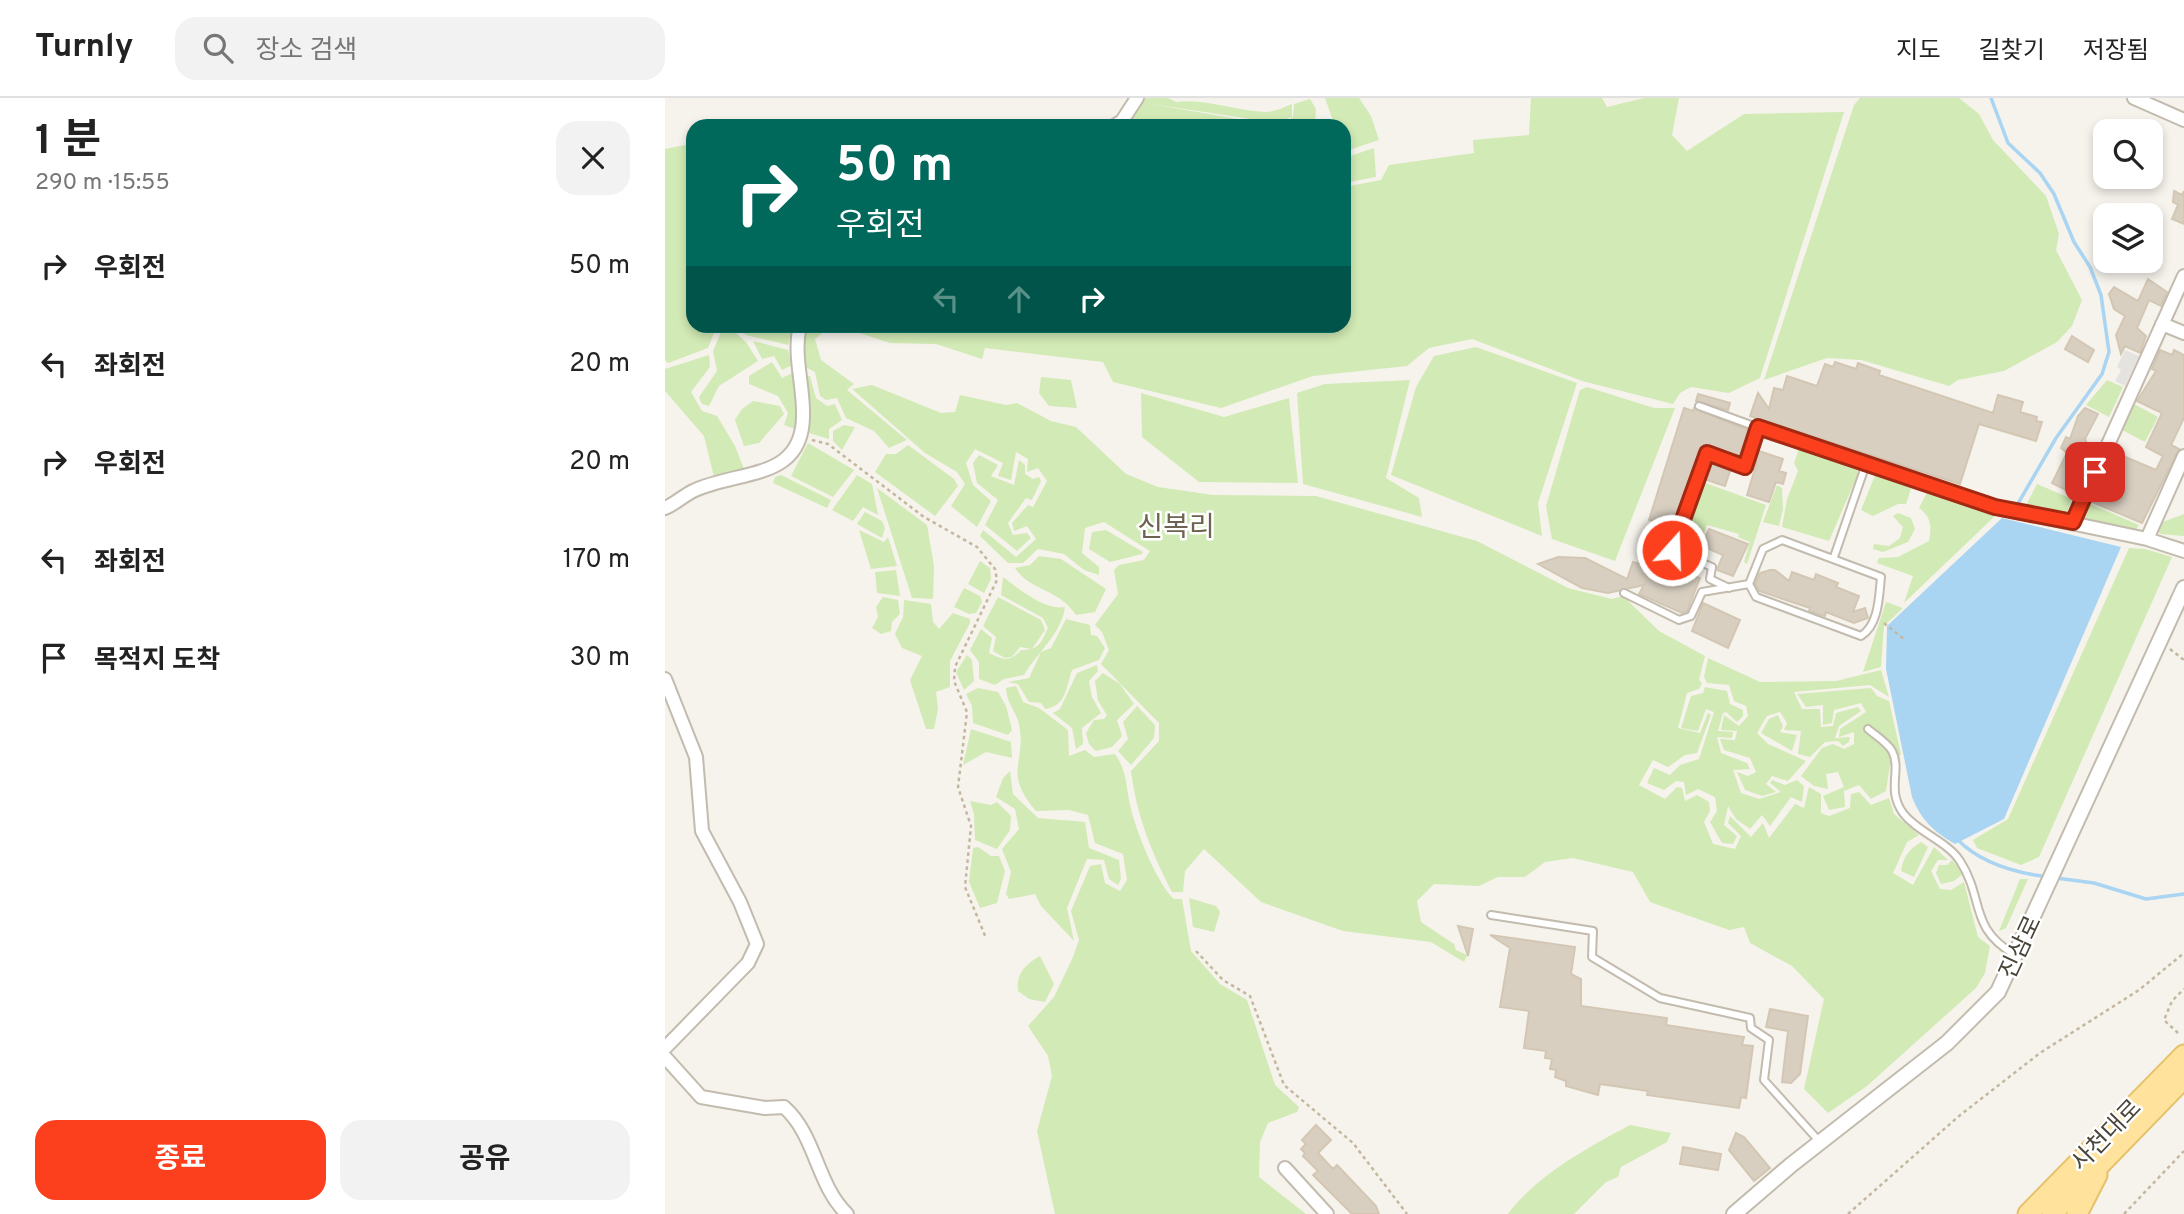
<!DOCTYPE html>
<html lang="ko">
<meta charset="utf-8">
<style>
:root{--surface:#fff;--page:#f2f2f2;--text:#222;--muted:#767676;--line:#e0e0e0;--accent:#fc3f1d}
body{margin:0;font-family:Overpass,"Noto Sans KR",sans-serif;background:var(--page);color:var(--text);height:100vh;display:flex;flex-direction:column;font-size:26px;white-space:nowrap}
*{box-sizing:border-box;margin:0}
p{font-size:23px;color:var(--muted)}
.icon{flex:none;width:38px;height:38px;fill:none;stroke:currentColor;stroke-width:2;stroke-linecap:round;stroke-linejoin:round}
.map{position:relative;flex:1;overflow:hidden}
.panel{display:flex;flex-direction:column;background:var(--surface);width:665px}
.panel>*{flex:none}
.guide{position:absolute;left:21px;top:21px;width:665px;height:214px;border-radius:21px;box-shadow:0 4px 10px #0003;background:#00695c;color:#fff;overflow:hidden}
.buttons{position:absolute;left:1428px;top:21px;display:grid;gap:14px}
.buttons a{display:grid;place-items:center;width:70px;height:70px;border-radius:14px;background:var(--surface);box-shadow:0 4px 10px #0003;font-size:35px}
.pin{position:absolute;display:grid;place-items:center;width:60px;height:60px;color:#fff;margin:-30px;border-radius:14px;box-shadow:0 4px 10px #0006}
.me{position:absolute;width:77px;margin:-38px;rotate:20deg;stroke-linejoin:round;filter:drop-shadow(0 0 5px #0008)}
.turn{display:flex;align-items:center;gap:24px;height:147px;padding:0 35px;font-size:32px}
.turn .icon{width:91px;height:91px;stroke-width:2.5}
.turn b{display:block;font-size:49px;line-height:60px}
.lanes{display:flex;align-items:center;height:66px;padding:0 35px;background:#0003;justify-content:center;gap:35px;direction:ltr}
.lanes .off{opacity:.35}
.round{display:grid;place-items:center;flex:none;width:74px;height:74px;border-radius:21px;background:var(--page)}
.summary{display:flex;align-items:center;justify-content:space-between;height:119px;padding:0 35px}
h1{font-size:42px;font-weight:700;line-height:52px}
.cta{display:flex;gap:14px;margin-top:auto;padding:14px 35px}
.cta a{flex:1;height:80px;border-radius:21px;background:var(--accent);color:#fff;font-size:28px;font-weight:700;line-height:80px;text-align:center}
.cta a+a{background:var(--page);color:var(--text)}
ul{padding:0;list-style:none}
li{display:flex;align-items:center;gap:21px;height:98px;padding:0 35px}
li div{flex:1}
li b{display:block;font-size:26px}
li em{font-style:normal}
header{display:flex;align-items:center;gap:42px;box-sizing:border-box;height:98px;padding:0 35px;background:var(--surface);border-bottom:2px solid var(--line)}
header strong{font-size:33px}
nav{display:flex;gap:38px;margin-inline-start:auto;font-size:24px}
.search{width:490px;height:63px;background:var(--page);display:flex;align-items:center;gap:18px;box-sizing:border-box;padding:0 24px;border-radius:21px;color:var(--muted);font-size:26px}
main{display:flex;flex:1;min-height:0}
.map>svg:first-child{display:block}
.green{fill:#d2eab5}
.parking{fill:#e5e3e0}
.water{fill:#a9d4f2}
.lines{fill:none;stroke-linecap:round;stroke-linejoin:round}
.stream{stroke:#a9d4f2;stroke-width:3.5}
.building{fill:#d8cfc1;stroke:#d3c7b4;stroke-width:2}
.service-casing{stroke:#c2bbae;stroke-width:10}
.minor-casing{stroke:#c2bbae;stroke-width:16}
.tertiary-casing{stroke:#c2bbae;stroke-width:18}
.primary-casing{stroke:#e6c16a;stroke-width:23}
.path{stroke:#c4b79f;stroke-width:2.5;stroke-dasharray:3.5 3.5;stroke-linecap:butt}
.service{stroke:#fff;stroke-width:6}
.minor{stroke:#fff;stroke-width:12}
.tertiary{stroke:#fff;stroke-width:14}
.primary{stroke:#ffe39c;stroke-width:19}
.route-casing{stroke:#a42913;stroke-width:18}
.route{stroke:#fc3f1d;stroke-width:12}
.labels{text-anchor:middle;stroke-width:5;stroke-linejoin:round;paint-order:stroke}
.street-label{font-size:24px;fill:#4b4439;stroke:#fff}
.quarter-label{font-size:28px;fill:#6e6250;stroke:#fff}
</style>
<header>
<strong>Turnly</strong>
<div class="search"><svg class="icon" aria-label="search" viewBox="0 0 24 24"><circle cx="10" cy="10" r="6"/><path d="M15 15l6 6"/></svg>장소 검색</div>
<nav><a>지도</a><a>길찾기</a><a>저장됨</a></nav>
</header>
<main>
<section class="panel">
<div class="summary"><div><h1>1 분</h1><p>290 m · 15:55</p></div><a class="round"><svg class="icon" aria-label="close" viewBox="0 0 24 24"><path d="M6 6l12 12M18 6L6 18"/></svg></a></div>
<ul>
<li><svg class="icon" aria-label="right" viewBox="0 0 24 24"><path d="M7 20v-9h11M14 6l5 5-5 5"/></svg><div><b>우회전</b></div><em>50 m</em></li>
<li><svg class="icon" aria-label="left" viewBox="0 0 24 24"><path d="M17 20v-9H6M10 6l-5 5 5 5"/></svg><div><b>좌회전</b></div><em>20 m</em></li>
<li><svg class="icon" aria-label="right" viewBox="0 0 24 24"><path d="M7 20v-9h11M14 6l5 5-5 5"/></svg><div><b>우회전</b></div><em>20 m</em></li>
<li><svg class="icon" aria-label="left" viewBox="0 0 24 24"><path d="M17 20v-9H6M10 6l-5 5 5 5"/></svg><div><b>좌회전</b></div><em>170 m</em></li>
<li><svg class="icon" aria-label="arrive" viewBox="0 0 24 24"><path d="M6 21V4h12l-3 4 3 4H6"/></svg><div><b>목적지 도착</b></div><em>30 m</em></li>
</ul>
<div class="cta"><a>종료</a><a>공유</a></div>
</section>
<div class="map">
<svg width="1519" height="1116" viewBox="0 0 1519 1116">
<rect width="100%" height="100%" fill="#f6f3ec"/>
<path class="green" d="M475,0H503L511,4C538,0 572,13 601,14C610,14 619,9 627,6V19L612,25L480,5L615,28L628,19L629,6L645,1L651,11L650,28H450L474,9Z
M660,0H694L706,18L714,42L684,52L679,40V28H670Z
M866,0H937L942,9L979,0H1014L1007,37L1022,53L1079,16L1179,14L1095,280L1064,295L1026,289L1015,295L1008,306L917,283L807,241L764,250L742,268L648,278L556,310L448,284L438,264L320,250L317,261L271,246L225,245L173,228H679V89L716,82L724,67L809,55L808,42L864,37Z
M1195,0H1294L1314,16L1328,42L1381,98L1394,136L1391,152L1417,202L1407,228L1392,244L1339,273L1293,282L1284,288L1196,262L1162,260L1099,282L1189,7Z
M20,47L28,48V228H56L51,230L43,250L3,265L0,262V51Z
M709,50L711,79L679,85V60Z
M70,228H128L123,247L81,237Z
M142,228H166L150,241L156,262L189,286L182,292L242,342L224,350L209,333L181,320L172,300L161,302L155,298L150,274L138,268V233Z
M64,229L81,244L93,263L54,288L44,308L37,306L34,299L52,273L48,253L56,234Z
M88,243L123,252L127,267L117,272L109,258L97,261Z
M811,249L912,285L873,405L877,438L726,377L751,289L769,258Z
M44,257L45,269L26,294L37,313L52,318L70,348L79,371L49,379L39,338L0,293V271Z
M107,264L117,280L130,274V331L119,327L123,315L113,298L84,286V278Z
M141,278H145L151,300L162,308L170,306L177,322L164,331V341L144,335Z
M376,279L406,282L412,310L384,308L374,295Z
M745,282L721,380L754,400L757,419L638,386L632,295L660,286Z
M1442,282L1458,289L1444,319L1421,307Z
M207,287L276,315L290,314L295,297L341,307L352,305L386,323L411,329L461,376L493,389L548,397L651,398L812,443L903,490L947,501L958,498L994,533L1040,558L1034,582L1037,585L1034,591L1022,595L1013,630L1035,635L1043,615L1046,617L1032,655L1020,657L1003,669L988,662L974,687L1000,701L1012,689L1017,690L1020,703L1032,697L1044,704L1045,713L1039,724L1048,746L1070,751L1076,738L1063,725L1065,718L1086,739L1098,725L1104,740L1130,706L1139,710L1144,689L1156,696V715L1164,718L1185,710L1186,696L1194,694L1206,707L1224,700L1229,716L1254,737L1242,744L1228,775L1248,787L1269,749L1283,762H1273L1266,773L1275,791L1286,792L1299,784L1313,839L1325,848L1320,875L1311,890L1202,988L1163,1015L1139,991L1159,901L1127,868L1085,845L1079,829L1064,832L985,804L968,774L908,760L880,764L860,779H833L814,788L769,786L752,803L756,824L789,846L791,852L802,857L799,864L766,844L678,833L596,804L539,751L520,773L518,794H507C486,753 472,719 466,673L494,643V625L436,566L444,552L437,534L430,527L453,496L449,472L454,467L479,462L485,453L439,424L420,430L417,455L434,469V477L419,472L399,456L373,451L358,465H343L315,438L318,432L351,459L371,441L362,428L349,433L347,425L363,407L368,409L382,383L373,370L362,374L363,361L351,354L346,382L333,378L338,365L310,351L301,365L308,387L326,403L312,429L286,408L300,386L292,374L260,355L187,291Z
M922,289L989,310H1010L950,463L887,441L881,408L915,292Z
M476,295L559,319L624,300L633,385L534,384L477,339Z
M88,303L115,308L119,316L94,345L79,348L70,322L77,311Z
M1469,306L1493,319L1480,344L1457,332Z
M179,327L190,329L177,352L168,343V333Z
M143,345L189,372L168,399L126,378Z
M243,347L289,381L293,388L270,418L210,374L221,356H231Z
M1135,348L1192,369L1193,376L1164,443L1117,429L1122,401L1133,373L1129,365Z
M314,357L333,367L326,378L349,387L354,362L360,367V376L368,381L374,379L376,383L367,402L361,400L343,425L348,437L362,435L366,440L352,453L320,427L333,402L312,385L308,365Z
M1211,375L1247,388L1241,406H1233L1208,418L1196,412Z
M116,377L166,402L162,410L108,385L110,379Z
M192,377L207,386L213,417L198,409L188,423L167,412Z
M1038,384L1101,407L1082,466L1079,464L1085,444L1073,439L1074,436L1042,427L1034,447L1023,442L1019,436Z
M1372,386L1407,401L1402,414L1360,409Z
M1112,387L1117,390L1118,411L1114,428L1098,424Z
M212,390L262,427L269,468L268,501L247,500Z
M1263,393L1330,418L1239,505L1248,478L1212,465L1214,460L1233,459L1264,443C1267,428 1266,419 1254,410Z
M1423,405L1474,427L1470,433L1420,421L1418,415Z
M200,414L217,423L220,430L217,440L192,426Z
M1233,415L1246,420L1250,431L1243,444L1218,454L1208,451L1209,446L1224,448L1235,440L1238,429L1228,418Z
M1519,416V438L1495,436L1492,430L1495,425Z
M194,432L219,444L223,439L232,468L206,471Z
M441,432L478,454L477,456L445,464L424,451L427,434Z
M1464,450L1480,451L1507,459L1374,759L1356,767L1312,750L1308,742L1343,721Z
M374,458L396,461L441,491L430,514L411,517C393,490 365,493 350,470L365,467Z
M315,463L325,470L326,481L319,495L303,486Z
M231,472L235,498L212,495L210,474Z
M338,479C353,490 379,513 400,509C397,535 372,555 359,577L339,581L330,587L314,581V564L305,552L316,531L327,540L324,555C339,562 344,565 356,552C374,552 376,545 383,530L378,520L336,497Z
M299,490L315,498L317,504L311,515L304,516L289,509Z
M218,499L233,502L235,516L227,524L226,533L216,536L207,530L213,519L211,509Z
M333,499L376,522L380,532L367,551L355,549L347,559L340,560L328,553L331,539L318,528Z
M239,502L266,506L268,524L274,531L288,515L305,521V525L285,563V589L271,594L273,611L269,631H261L245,582L257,558L237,550L230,536L238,519Z
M1221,504L1238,510L1219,528L1216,569L1198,574Z
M401,521L425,527L426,537L432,538L440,550L434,562L407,572C401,590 401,608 380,611L376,605L364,604L353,586L343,584L364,580L376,554L386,550Z
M302,557L307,562L309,583L299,592L291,574Z
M1043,560L1095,584L1171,583L1216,572L1224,599L1205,587L1129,594L1137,611H1155L1156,629L1168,628L1171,615L1193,609L1196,613L1174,628L1170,640L1185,639L1184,644L1178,648L1173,643L1160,644L1145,659L1133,656L1136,633L1119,632L1122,625L1115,614L1102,618L1092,635L1103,646L1141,663L1123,683L1107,678L1101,686L1111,694L1097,698L1080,692L1072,674L1083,678L1091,674L1085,660L1059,652L1055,641L1070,642L1072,633L1056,632L1059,617L1074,628L1083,618L1081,608L1069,603L1064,587L1042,585L1039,579Z
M432,567L433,573L424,583L427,599L436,615L417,630L418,646L411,651L407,630L388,615L395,611L412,575Z
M438,575L455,586L469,606L452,622L457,638L447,649L431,653L424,646L421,635L429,622L439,621L442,617L433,603L430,583Z
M351,588L358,604L374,610L403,632L404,658L420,652L429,659L450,656C462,673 461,688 465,707C470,731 492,786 509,801H517L526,853L555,886L582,902L610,987L634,1009L632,1014L603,1025L595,1044L594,1079L641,1116H390L372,1033L387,978L383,958L363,928L389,899L408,859L414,842L406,813L425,768L436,766L440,785L455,793L462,782L458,756L430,745L423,717L404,712L371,713C337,673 362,666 354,626C351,613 341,604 341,590Z
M1040,589L1062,593L1065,606L1078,612V618L1072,624L1061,614L1058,615L1053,633L1068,634L1067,640L1052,639L1056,655L1082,665L1085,671L1068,672L1076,695L1094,701L1116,694L1105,685L1107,682L1120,687L1132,682L1139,688L1137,704L1126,699L1105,728L1097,717L1085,731L1071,721L1063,708L1059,727L1072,738L1068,746L1057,745L1045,724L1052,713L1050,699L1033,691L1021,697L1019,684L1011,683L999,692L982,685L989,670L1005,677L1015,667L1034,661L1049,614L1041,611L1033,633L1016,630L1026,598L1038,595Z
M313,590L333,594L341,608L347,632L343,637L308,625L307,608L301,596Z
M1206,590L1212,598L1224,603L1236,656L1225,667L1221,693L1206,701L1194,687L1179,693L1180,709L1164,712L1158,698L1179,689L1173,674L1161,676L1163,691L1149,688L1136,678L1157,650L1168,646L1179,651L1189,646V634L1174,639L1175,631L1201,614L1196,605L1169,612L1167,625L1158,627V607L1141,609L1132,596Z
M472,608L490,627L489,640L466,667L453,653L463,641L458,624Z
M1113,617L1118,628L1115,634L1132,637L1127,653L1096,635L1104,621Z
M306,631L346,644L347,660L321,654L298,667Z
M345,673L348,696L373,720L420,724L424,750L454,762L456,781L453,787L444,781L439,762L422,761L402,810L409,843L376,808L370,796L344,801L341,796L346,774L337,751L354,731L350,711L331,699L338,680Z
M305,703L326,707L332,704L346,718L345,732L332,751L310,742L309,716Z
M1256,744L1263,749L1249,779L1236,773C1238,758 1245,751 1256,744Z
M313,749L326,758H334L340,773L332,805L315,810L304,784L308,750Z
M1287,762L1299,775L1289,783L1276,786L1271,775L1274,767H1282Z
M1355,781H1363L1341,830L1334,833Z
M524,800L551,808L555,814L549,834L528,829Z
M375,858L389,886L380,904L364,901L353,893C351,875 361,866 375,858Z
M965,1027L1006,1035L1002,1044L956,1069L953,1079L941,1084L909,1116H843C872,1077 922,1050 965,1027Z"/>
<path class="parking" d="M1460,252L1474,258L1460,288L1450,283L1456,272L1452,269Z"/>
<path class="water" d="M1337,420L1456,449L1339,721L1290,746C1269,734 1256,722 1247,699L1221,571L1222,528Z"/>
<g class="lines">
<path class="stream" d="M1326,0L1343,45L1375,75L1389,96L1409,144L1425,169L1436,197L1444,254L1437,276L1391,340L1351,409
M1292,741C1315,765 1351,775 1383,779
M1391,780L1429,785L1481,801L1519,796"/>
</g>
<path class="building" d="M1509,93L1517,97L1519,93V126L1507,121L1513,107L1508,104Z
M1483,181L1502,194L1496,208L1484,202L1472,230L1481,238L1475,255L1460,248L1456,256L1451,237L1460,218L1449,211L1444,196L1449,189L1473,203Z
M1407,238L1429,252L1423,264L1400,251Z
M1495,252L1507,257L1509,252L1519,257V320L1506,347L1514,351L1477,425L1427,404L1449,354L1491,372L1498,358L1481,349L1497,315L1472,303L1491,273L1487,271Z
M1170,264L1191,271L1193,265L1215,273L1214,277L1328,315L1333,297L1358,304L1355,314L1372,319L1371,323L1377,324L1371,343L1314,326L1295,386L1085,318L1093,295L1104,311L1109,290L1118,292L1122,278L1152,288L1160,266L1168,269Z
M1033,296L1065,305L1063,312L1031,303Z
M1019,310L1028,313L1029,310L1085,333L1077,359L1071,356L1070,359L1043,350L1038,351L1008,431L984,422Z
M1420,310L1433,316L1420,341L1423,348L1430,351L1423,364L1416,361L1406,379L1412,385L1407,395L1387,385L1402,355L1396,350L1401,339L1405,341L1413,318Z
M1091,352L1118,361L1114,373L1121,375L1118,386L1111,384L1104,404L1082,397L1092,364L1088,362Z
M1045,362L1066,370L1060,388L1039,381Z
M1044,431L1083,446L1068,478L1052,472L1058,457L1037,448Z
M893,459L920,460L962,481L968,464L980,468L983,460L1035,480L1022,513L1017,515L974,496L979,487L943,495L917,490L873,466Z
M1105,472H1110L1124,483L1127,474L1149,482L1151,476L1173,485L1171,489L1194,498L1188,514L1200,510L1203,520L1189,525L1161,514L1160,518L1144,513L1145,510L1094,493L1090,486L1095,475Z
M1038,505L1075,522L1063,550L1027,533Z
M793,828L808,831L803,858Z
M825,837L910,849L906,876L916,881V908L1002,920L1001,927L1079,939L1077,947L1088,948L1081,1000L1076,999L1074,1010L982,997L983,993L935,986L933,997L901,988V983L890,979L891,972L885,971L887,961L880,960L881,953L859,950L864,913L835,909L845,850Z
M1105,911L1143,918L1135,976L1126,985L1117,984L1123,933L1101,929Z
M651,1027L666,1042L653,1055L668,1071L672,1067L711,1108L714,1116H687L648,1077L653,1073L638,1058L640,1055L636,1051L641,1046L637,1042Z
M1071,1035L1079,1039L1105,1070L1089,1083L1064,1052Z
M1018,1049L1056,1056L1053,1072L1015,1066Z"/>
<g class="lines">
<defs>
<path id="service" d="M1034,308L1108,335
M1117,442L1216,479C1214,498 1214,527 1196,538L1091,499L1084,486L1098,451Z
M1169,459L1201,366
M1064,490L1045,481L1047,469L1007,452L1042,355L1080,369L1093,329
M959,495L1014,522L1026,518L1037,494L1084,486
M1203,631C1210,637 1223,645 1227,653C1237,672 1221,691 1238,715C1252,734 1282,743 1295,763C1320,802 1303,829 1350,857
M826,817L928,833L927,859L995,900L1085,920L1086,930L1104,942L1099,982L1154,1043"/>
<path id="minor" d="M1469,0L1519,22
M449,28L457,23L472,0
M1497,226L1519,235
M1108,335L1330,409L1482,441L1519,453
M0,410C10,406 18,398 28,393C74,371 140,384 138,314C138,285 128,255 135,228
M1408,424L1519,178
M1482,441L1519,358
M0,581L31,659L37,733L75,804L92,846L83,865L0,950
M0,959L36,999L100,1010L119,1009C151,1037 151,1086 182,1116
M620,1070L662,1116"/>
<path id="tertiary" d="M1069,1116L1126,1067L1282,945L1333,894L1519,490"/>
<path id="primary" d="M1363,1116L1519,957
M1387,1116L1519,980
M1412,1116L1432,1077"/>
</defs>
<use href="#service" class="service-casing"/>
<use href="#minor" class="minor-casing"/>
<use href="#tertiary" class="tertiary-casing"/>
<use href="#primary" class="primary-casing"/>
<path class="path" d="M147,342L163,346L259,419L312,449L330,471L332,482L290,569L289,583L302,614L293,689L306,728L300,789L321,840
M1219,525L1240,542
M1505,551L1519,562
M531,853L558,882L585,898L619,987L688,1045L742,1116
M1513,935L1499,922L1507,903L1519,891
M1183,1116L1294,1018L1375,955L1474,892L1519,855
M1459,1116L1519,1053"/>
<use href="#service" class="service"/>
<use href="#minor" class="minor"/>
<use href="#tertiary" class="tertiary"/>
<use href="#primary" class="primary"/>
</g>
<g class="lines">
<defs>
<path id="route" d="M1007,452L1042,355L1080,369L1093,329L1330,409L1408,424L1430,374"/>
</defs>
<use href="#route" class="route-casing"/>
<use href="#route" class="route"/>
</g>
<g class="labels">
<g class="street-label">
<text transform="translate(1355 849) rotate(-65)" y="8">진삼로</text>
<text transform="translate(1441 1037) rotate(-46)" y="8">사천대로</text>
</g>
<g class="quarter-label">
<text x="511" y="438">신복리</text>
</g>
</g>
</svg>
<div class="buttons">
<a><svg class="icon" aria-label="search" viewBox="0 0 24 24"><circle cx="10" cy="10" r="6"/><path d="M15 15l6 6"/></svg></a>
<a><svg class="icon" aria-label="layers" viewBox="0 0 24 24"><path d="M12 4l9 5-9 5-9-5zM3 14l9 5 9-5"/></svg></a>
</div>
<div class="pin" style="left:1430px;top:374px;background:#d93025"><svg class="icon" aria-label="arrive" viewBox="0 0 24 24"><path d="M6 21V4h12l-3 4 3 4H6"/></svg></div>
<svg class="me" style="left:1007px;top:452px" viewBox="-20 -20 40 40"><circle r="17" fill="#fc3f1d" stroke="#fff" stroke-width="3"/><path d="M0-11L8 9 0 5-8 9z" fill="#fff"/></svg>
<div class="guide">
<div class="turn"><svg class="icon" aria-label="right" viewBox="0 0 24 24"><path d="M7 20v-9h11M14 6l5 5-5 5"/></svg><div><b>50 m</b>우회전</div></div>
<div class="lanes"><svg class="icon off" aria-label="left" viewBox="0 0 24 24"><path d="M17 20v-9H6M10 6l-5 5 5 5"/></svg><svg class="icon off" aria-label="ahead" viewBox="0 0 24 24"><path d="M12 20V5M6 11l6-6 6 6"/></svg><svg class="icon" aria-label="right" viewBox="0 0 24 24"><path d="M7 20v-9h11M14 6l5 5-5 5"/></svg></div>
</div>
</div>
</main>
